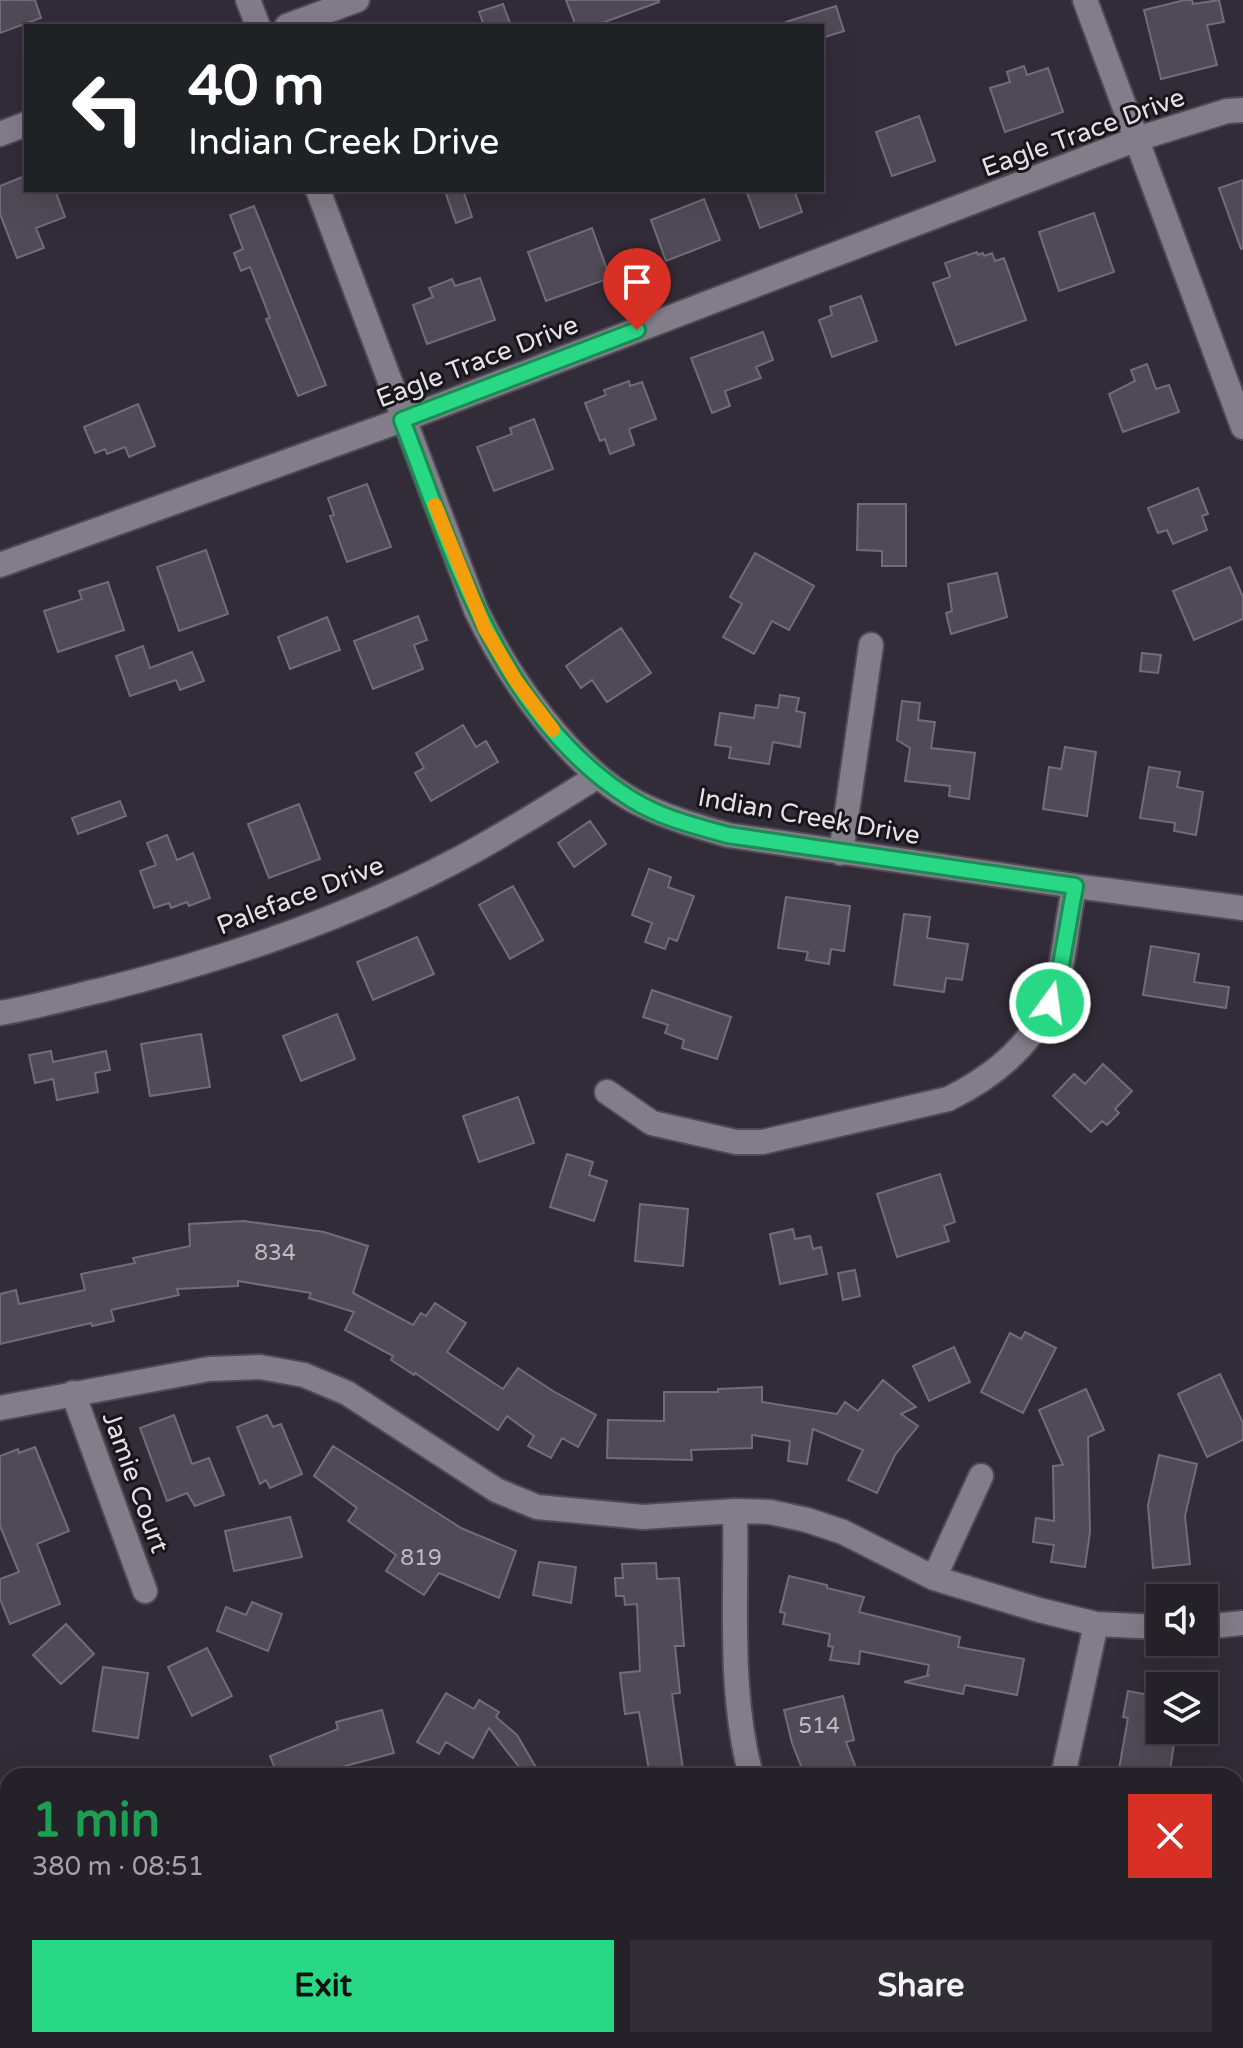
<!DOCTYPE html>
<meta charset="utf-8">
<style>
:root{--surface:#252129;--page:#312e35;--text:#f1f3f6;--muted:#a3a3a8;--line:#423e46;--accent:#29d885}
body{margin:0;font-family:"Varela Round",sans-serif;background:var(--page);color:var(--text);height:100vh;display:flex;flex-direction:column;font-size:30px;white-space:nowrap}
*{box-sizing:border-box;margin:0}
p{font-size:26px;color:var(--muted)}
.icon{flex:none;width:44px;height:44px;fill:none;stroke:currentColor;stroke-width:2;stroke-linecap:round;stroke-linejoin:round}
.map{position:relative;flex:1;overflow:hidden}
.drawer{position:absolute;left:0px;top:1768px;width:1244px;height:280px;display:flex;flex-direction:column;background:var(--surface);border-radius:24px 24px 0 0;box-shadow:0 8px 32px #0002,0 0 0 2px var(--line)}
.drawer>*{flex:none}
.guide{position:absolute;left:24px;top:24px;width:800px;height:168px;border-radius:0px;box-shadow:0 8px 32px #0002,0 0 0 2px var(--line);background:#202124;color:#fff;overflow:hidden}
.tools{position:absolute;left:1146px;top:1584px;display:grid;gap:16px}
.tools a{display:grid;place-items:center;width:72px;height:72px;border-radius:0px;background:var(--surface);box-shadow:0 8px 32px #0002,0 0 0 2px var(--line);font-size:40px}
.pin{position:absolute;display:grid;place-items:center;width:68px;height:68px;color:#fff;margin:-82px -34px;border-radius:50% 50% 50% 0;rotate:-45deg;box-shadow:0 0 8px #0007}
.pin .icon{rotate:45deg}
.me{position:absolute;width:88px;margin:-44px;rotate:14deg;stroke-linejoin:round;filter:drop-shadow(0 0 6px #0008)}
.turn{display:flex;align-items:center;gap:28px;height:168px;padding:0 32px;font-size:36px}
.turn .icon{width:104px;height:104px;stroke-width:2.5}
.turn b{display:block;font-size:56px;line-height:68px}
.round{display:grid;place-items:center;flex:none;width:84px;height:84px;border-radius:0px;background:var(--page)}
.head{display:flex;align-items:center;justify-content:space-between;height:136px;padding:0 32px}
h1{font-size:48px;font-weight:700;line-height:60px;color:#1e9e55}
.primary-button{display:flex;gap:16px;margin-top:auto;padding:16px 32px}
.primary-button a{flex:1;height:92px;border-radius:0px;background:var(--accent);color:#111;font-size:32px;font-weight:700;line-height:92px;text-align:center}
.primary-button a+a{background:var(--page);color:var(--text)}
.map>svg:first-child{display:block}
.building{fill:#4f4a55;stroke:#726c78;stroke-width:2}
.lines{fill:none;stroke-linecap:round;stroke-linejoin:round}
.minor-casing{stroke:#4e4953;stroke-width:28}
.minor{stroke:#827d89;stroke-width:24}
.route-casing{stroke:#1b8c56;stroke-width:20}
.route{stroke:#29d885;stroke-width:14}
.slow{stroke:#f59e0b;stroke-width:14}
.labels{text-anchor:middle;stroke-width:6;stroke-linejoin:round;paint-order:stroke}
.number-label{font-size:22px;fill:#bfbbc3}
.street-label{font-size:26px;fill:#e4e1e8;stroke:#18161a}
</style>
<div class="map">
<svg width="1243" height="2048" viewBox="0 0 1243 2048">
<rect width="100%" height="100%" fill="#312c37"/>
<path class="building" d="M0,0H35L41,18L0,33Z
M566,0H659V2L594,26H576Z
M1185,0H1192L1193,4L1219,0L1224,22L1207,25L1217,65L1161,79L1144,10Z
M503,4L511,26H484L479,12Z
M836,6L844,31L822,38V26H787L786,22Z
M1024,66L1027,75L1048,68L1063,112L1005,132L990,88L1010,82L1007,72Z
M919,116L935,161L892,176L876,132Z
M25,176L26,190H55L65,217L36,228L44,248L17,258L0,214V186Z
M1243,180V248L1241,249L1219,188Z
M457,190H463L472,217L456,223L446,194Z
M746,190H794L802,212L760,228Z
M704,199L720,240L666,261L651,220Z
M254,206L326,385L298,396L266,319L270,318L250,267L241,271L234,253L243,249L230,215Z
M1094,213L1114,272L1059,291L1039,232Z
M592,228L610,278L546,301L528,252Z
M977,252L978,255L983,253L984,256L992,253L995,261L1004,258L1026,320L956,345L933,283L950,277L945,263Z
M480,278L495,320L427,344L413,305L433,297L429,288L452,279L455,286Z
M861,296L877,341L832,357L819,320L832,315L830,307Z
M763,332L773,360L756,367L761,378L725,391L730,406L712,413L691,358Z
M1147,364L1156,389L1169,385L1179,412L1123,432L1109,394L1135,381L1131,370Z
M629,381L630,386L642,382L656,419L629,429L634,445L610,454L605,439L600,441L585,403L606,395L604,390Z
M138,404L155,446L129,457L125,447L107,454L105,449L95,453L84,427Z
M534,419L553,469L494,491L477,447L512,434L510,428Z
M367,484L391,547L347,562L330,516L334,515L328,498Z
M1198,488L1208,514L1202,516L1207,530L1173,544L1167,530L1158,533L1148,508Z
M858,504H906V566H882V551L857,550Z
M206,550L228,614L179,631L157,567Z
M755,553L814,586L789,630L772,621L754,654L723,637L742,604L730,597Z
M1230,567L1243,597V619L1194,640L1173,591Z
M997,573L1007,617L951,634L946,613L952,611L948,584Z
M108,582L124,630L58,652L44,611L82,599L79,591Z
M418,616L427,640L414,645L423,669L373,689L354,641Z
M327,617L340,650L290,669L278,637Z
M621,628L651,673L607,702L592,680L581,688L566,666Z
M143,646L150,668L192,652L204,681L180,690L176,680L130,696L116,656Z
M1142,653L1161,655L1158,673L1140,671Z
M780,695L799,698L796,711L805,713L800,747L773,742L769,764L729,758L731,747L715,745L720,713L754,718L756,705L778,708Z
M902,701L920,703L918,720L935,722L931,748L975,753L969,799L949,796L950,786L905,781L910,748L897,740Z
M463,725L476,747L486,741L498,762L431,801L415,773L424,768L416,753Z
M1065,747L1096,752L1087,816L1043,809L1049,767L1061,769Z
M1149,767L1180,772L1177,787L1203,792L1196,835L1174,831L1175,823L1140,818Z
M120,801L126,816L78,834L72,818Z
M299,804L320,859L269,878L248,824Z
M590,821L606,844L574,867L558,843Z
M167,835L177,860L193,853L210,898L189,906L187,902L171,908L169,903L154,908L140,871L156,865L147,843Z
M649,869L671,877L668,887L694,896L677,941L669,938L665,949L645,942L652,923L632,915Z
M513,886L543,940L510,959L479,905Z
M786,897L850,906L844,951L831,949L829,964L806,960L808,952L778,948Z
M904,914L930,917L927,938L968,944L962,980L946,978L944,992L894,985Z
M417,937L434,974L373,1000L357,962Z
M1151,946L1199,954L1194,982L1229,987L1226,1008L1143,995Z
M652,990L731,1017L717,1059L682,1048L684,1040L665,1033L668,1025L643,1017Z
M337,1014L355,1059L301,1081L283,1036Z
M201,1034L210,1087L150,1096L141,1044Z
M51,1051L53,1062L106,1051L110,1070L95,1073L98,1092L57,1100L53,1079L35,1083L29,1055Z
M1103,1064L1132,1091L1115,1109L1119,1113L1107,1125L1102,1121L1091,1132L1053,1096L1074,1074L1085,1084Z
M518,1097L534,1143L479,1162L463,1116Z
M567,1154L593,1162L589,1175L607,1181L594,1221L550,1207Z
M940,1174L955,1222L944,1226L949,1241L897,1257L877,1194Z
M640,1204L688,1209L683,1266L635,1261Z
M244,1221L324,1232L368,1246L353,1293L413,1325L421,1313L426,1316L435,1303L466,1323L447,1352L503,1389L518,1368L553,1391L596,1415L578,1447L562,1438L551,1458L528,1446L534,1436L507,1416L498,1430L415,1373L414,1375L391,1360L393,1356L345,1330L354,1312L309,1298L311,1293L238,1281V1286L177,1289L179,1295L111,1310L114,1321L92,1326L91,1323L0,1344V1294L16,1290L19,1304L85,1290L81,1274L135,1263L133,1258L190,1246L189,1224Z
M793,1229L795,1239L810,1236L813,1249L821,1247L827,1274L780,1284L770,1234Z
M855,1270L860,1296L843,1300L838,1273Z
M1025,1332L1056,1348L1023,1413L981,1392L1010,1333L1021,1339Z
M954,1347L970,1382L929,1401L913,1366Z
M1220,1374L1243,1423V1440L1207,1457L1178,1394Z
M883,1380L916,1407L901,1414L918,1426L895,1455L877,1493L848,1480L863,1450L813,1429L807,1464L788,1461L790,1441L752,1435V1448L691,1450L692,1460L607,1458L608,1420L664,1421V1392H718V1389L762,1387V1402L837,1414L845,1402L858,1411Z
M1086,1389L1104,1430L1088,1437L1090,1532L1085,1567L1051,1562L1054,1545L1033,1542L1036,1518L1054,1521L1053,1466L1063,1465L1039,1410Z
M174,1415L192,1464L209,1458L224,1495L195,1506L187,1493L167,1501L140,1428Z
M267,1415L273,1427L281,1424L302,1474L270,1488L266,1480L260,1484L237,1427Z
M333,1446L461,1528L516,1551L499,1598L439,1573L424,1595L386,1571L396,1555L348,1521L357,1508L314,1476Z
M35,1447L69,1531L37,1544L60,1604L10,1624L0,1599V1579L19,1572L0,1526V1456L18,1449L19,1453Z
M1159,1455L1197,1464L1185,1516L1190,1564L1153,1568L1148,1505Z
M290,1517L302,1557L234,1571L225,1531Z
M539,1562L576,1567L571,1603L533,1595Z
M656,1563L657,1579L679,1578L684,1646H675L680,1693L672,1694L684,1776H650L639,1712L625,1714L620,1673L640,1671L637,1604L625,1605L624,1596H616L615,1578H623L622,1564Z
M789,1576L827,1585V1588L864,1597L859,1612L960,1637L958,1647L1024,1659L1017,1695L965,1685L963,1694L904,1682L930,1675H927L929,1665L860,1651L859,1664L830,1660L833,1647L828,1646L830,1634L783,1624L785,1613L780,1612Z
M252,1602L282,1614L268,1651L217,1631L226,1607L246,1615Z
M66,1624L94,1654L61,1684L33,1655Z
M207,1648L232,1696L192,1716L168,1667Z
M103,1667L148,1673L138,1738L93,1731Z
M1128,1691L1160,1697V1736L1175,1738L1169,1776L1119,1769L1128,1718L1123,1717Z
M446,1693L474,1709L479,1700L499,1712L496,1717L517,1735L541,1776H526L489,1728L473,1758L446,1742L439,1754L417,1742Z
M843,1696L854,1740L846,1742L859,1776H805L792,1743L784,1710Z
M382,1710L394,1753L334,1769L337,1776H278L270,1756L338,1729L336,1722Z"/>
<g class="lines">
<defs>
<path id="minor" d="M248,0L258,26
M1085,0L1243,427
M287,26L357,0
M0,134L26,124
M318,190L476,610C508,677 569,766 636,802C665,817 696,826 728,835L1075,886L1243,908
M0,565L402,420L1137,139L1227,111L1243,110
M841,853L871,645
M0,1013C36,1007 71,997 106,989C225,959 344,919 453,862C503,836 550,806 598,776
M607,1092L652,1123L736,1142H762L948,1099C999,1074 1043,1036 1058,979C1066,949 1067,917 1075,886
M73,1393L145,1591
M0,1408L209,1369L260,1367L304,1375L347,1393L496,1490L537,1507L643,1517L735,1511L770,1512L807,1520L843,1532L934,1578L1039,1610L1096,1624L1160,1627
M735,1511C737,1600 728,1689 751,1776
M934,1578L981,1476
M1204,1627L1243,1623
M1063,1776L1096,1624
M0,1991L8,1988
M491,2040L494,2048
M852,2040L855,2048
M0,2044V2048
M661,2048L683,2040"/>
</defs>
<use href="#minor" class="minor-casing"/>
<use href="#minor" class="minor"/>
</g>
<g class="lines">
<defs>
<path id="route" d="M637,330L402,420C455,557 499,716 631,799C661,818 695,826 728,835L1075,886L1059,976L1050,1003"/>
</defs>
<use href="#route" class="route-casing"/>
<use href="#route" class="route"/>
<path class="slow" d="M435,505L485,629L516,681L553,730"/>
</g>
<g class="labels">
<g class="number-label">
<text x="275" y="1260">834</text>
<text x="421" y="1565">819</text>
<text x="819" y="1733">514</text>
</g>
<g class="street-label">
<text transform="translate(1083 132) rotate(-20)" y="9">Eagle Trace Drive</text>
<text transform="translate(477 361) rotate(-21)" y="9">Eagle Trace Drive</text>
<text transform="translate(809 816) rotate(10)" y="9">Indian Creek Drive</text>
<text transform="translate(300 895) rotate(-21)" y="9">Paleface Drive</text>
<text transform="translate(136 1482) rotate(70)" y="9">Jamie Court</text>
</g>
</g>
</svg>
<div class="tools">
<a><svg class="icon" aria-label="sound" viewBox="0 0 24 24"><path d="M4 9h4l5-4v14l-5-4H4zM17 9q2 3 0 6"/></svg></a>
<a><svg class="icon" aria-label="layers" viewBox="0 0 24 24"><path d="M12 4l9 5-9 5-9-5zM3 14l9 5 9-5"/></svg></a>
</div>
<div class="pin" style="left:637px;top:330px;background:#d93025"><svg class="icon" aria-label="arrive" viewBox="0 0 24 24"><path d="M6 21V4h12l-3 4 3 4H6"/></svg></div>
<svg class="me" style="left:1050px;top:1003px" viewBox="-20 -20 40 40"><circle r="17" fill="#29d885" stroke="#fff" stroke-width="3"/><path d="M0-11L8 9 0 5-8 9z" fill="#fff"/></svg>
<div class="guide">
<div class="turn"><svg class="icon" aria-label="left" viewBox="0 0 24 24"><path d="M17 20v-9H6M10 6l-5 5 5 5"/></svg><div><b>40 m</b>Indian Creek Drive</div></div>
</div>
<section class="drawer">
<div class="head"><div><h1>1 min</h1><p>380 m · 08:51</p></div><a class="round" style="background:#d93025;color:#fff"><svg class="icon" aria-label="close" viewBox="0 0 24 24"><path d="M6 6l12 12M18 6L6 18"/></svg></a></div>
<div class="primary-button"><a>Exit</a><a>Share</a></div>
</section>
</div>
